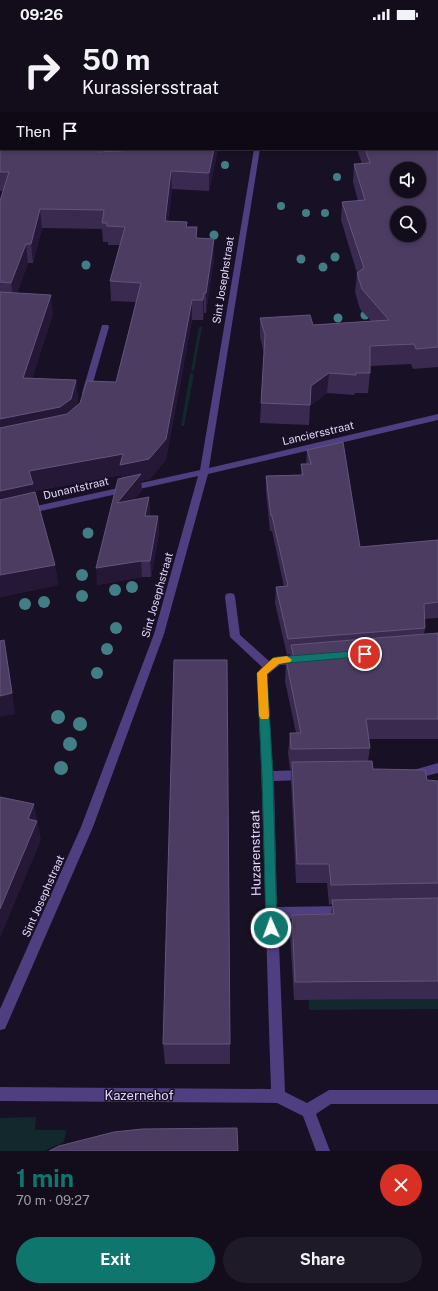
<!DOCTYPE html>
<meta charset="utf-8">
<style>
:root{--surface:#120c1b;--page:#1f1a28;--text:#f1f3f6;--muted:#9c9ba3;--line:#312c3a;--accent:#0f766e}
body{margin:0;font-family:"Public Sans",sans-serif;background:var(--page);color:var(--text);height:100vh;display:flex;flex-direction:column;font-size:15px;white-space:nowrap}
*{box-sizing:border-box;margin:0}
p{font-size:13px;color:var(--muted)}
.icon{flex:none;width:22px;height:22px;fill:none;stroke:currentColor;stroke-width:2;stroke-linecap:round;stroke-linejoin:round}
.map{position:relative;height:1123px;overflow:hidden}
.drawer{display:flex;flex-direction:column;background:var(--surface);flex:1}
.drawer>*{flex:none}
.banner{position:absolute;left:0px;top:0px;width:438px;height:122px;box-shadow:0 2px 6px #0003,0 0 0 1px var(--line);background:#120c1b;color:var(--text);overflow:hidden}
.tools{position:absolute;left:390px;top:134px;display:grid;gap:8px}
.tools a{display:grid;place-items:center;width:36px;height:36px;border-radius:50%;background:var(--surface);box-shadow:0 2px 6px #0003,0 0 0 1px var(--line);font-size:20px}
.pin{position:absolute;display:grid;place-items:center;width:34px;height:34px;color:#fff;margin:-17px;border:2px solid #fff;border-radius:50%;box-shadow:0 1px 4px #0007}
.me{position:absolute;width:44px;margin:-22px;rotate:358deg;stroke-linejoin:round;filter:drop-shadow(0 0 3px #0008)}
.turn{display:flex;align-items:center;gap:14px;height:84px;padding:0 16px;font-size:18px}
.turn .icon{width:52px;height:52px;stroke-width:2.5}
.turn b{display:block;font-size:28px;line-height:34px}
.then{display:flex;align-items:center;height:38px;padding:0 16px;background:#0003;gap:8px;font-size:15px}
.round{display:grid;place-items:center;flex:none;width:42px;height:42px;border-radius:21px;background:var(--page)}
.overview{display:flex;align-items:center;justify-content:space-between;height:68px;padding:0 16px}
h1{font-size:24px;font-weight:700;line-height:30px;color:var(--accent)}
.primary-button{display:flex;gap:8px;margin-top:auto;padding:8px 16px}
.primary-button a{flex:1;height:46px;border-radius:24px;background:var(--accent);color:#fff;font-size:16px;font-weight:700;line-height:46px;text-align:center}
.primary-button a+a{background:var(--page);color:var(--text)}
.status{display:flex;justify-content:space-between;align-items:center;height:28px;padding:0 20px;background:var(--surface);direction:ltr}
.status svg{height:11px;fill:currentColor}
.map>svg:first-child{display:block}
.green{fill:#13282d}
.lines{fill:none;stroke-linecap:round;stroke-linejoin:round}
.minor{fill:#4f3e80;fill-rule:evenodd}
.tree{fill:#427e85}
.wall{fill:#3a2a50;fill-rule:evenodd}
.shaded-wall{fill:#251837}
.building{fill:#4c3c62;stroke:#63547a;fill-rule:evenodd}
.route{fill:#0f766e;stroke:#0a4d48}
.slow{fill:#f59e0b}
.labels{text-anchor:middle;stroke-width:3;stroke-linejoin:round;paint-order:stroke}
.street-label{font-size:11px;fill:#e2d5fc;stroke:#181024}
.near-street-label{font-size:13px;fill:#e2d5fc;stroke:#181024}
</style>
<div class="status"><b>09:26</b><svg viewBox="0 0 49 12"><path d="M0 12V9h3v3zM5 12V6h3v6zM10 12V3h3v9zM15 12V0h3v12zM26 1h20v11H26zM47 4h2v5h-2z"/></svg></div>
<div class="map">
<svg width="438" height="1123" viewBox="0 0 438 1123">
<rect width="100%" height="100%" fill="#181024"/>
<path class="green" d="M199,299H202L194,343H191Z
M190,345L194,346L184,398H181Z
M438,971V981L309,982V972Z
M36,1089L35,1102H66L64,1114L44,1123H0V1090Z"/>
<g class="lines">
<path class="minor" d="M254,121H260L209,440L438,386V392L208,446L164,606L93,799L5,1001L0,1002V981L81,799L154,606L198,448L0,492V486L200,442Z
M102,297H108L109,299L90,365L86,368L83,367L82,365Z
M230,565L234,566L235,569L240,607L269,633L277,629L303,627L307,628L308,631L307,634L303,635L280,637L267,647L273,743L304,742L308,744L310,747L308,750L304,752L274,753L277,879L344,878L348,880L350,884L348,888L344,890L278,891L285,1064L307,1075L329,1062H438V1076H331L316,1086L330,1123H316L303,1088L277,1075L0,1073V1059L271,1061C266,922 264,784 257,645L262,639L230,609L225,569L226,566Z
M438,735V745L414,751L410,749L408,746L410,743Z"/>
</g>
<g class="tree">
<circle cx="225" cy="137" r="4"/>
<circle cx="337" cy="149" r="4"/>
<circle cx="281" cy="178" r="4"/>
<circle cx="306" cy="185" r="4"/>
<circle cx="325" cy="185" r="4"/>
<circle cx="214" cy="207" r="4.5"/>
<circle cx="335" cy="229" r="4.5"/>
<circle cx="301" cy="231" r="4.5"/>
<circle cx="86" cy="237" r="4.5"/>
<circle cx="323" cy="239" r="4.5"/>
<circle cx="365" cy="287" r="4.5"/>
<circle cx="338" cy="290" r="4.5"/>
<circle cx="88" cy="505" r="5.5"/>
<circle cx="82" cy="547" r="6"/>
<circle cx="132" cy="559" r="6"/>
<circle cx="115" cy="562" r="6"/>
<circle cx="82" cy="568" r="6"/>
<circle cx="44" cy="574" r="6"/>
<circle cx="25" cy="576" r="6"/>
<circle cx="116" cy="600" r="6"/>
<circle cx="107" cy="621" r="6"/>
<circle cx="97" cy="645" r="6"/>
<circle cx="58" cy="689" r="7"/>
<circle cx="80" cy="696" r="7"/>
<circle cx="70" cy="716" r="7"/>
<circle cx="61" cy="740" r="7"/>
</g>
<path class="wall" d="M0,0H438V339L413,341L411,336L370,338V345L368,365H355L354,367L327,365L310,378L309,397L260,395L261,375L264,325L260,309V290L313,297L371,293L360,281L355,264L357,245L341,192L342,174L358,173L353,154L354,136H362L357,121H437V1H1V121L101,124L159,121H218L209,163L172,161L168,193L187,194V199L197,210L214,211V230L206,285H204L203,292H192L166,431L150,451L141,453L142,462L134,472L149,469L150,485V488H158L159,505L151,549H142L97,557L121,450V447L34,463L55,537L58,557L0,569V173L3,163H0ZM42,200L102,201L103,214H108V217H120L110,253L111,273L136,274L116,354L76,379L78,372L76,352L32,350L53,286L17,265L28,235H33Z
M307,422L360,519L438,512V590L425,591V600L424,607L438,605V711H369L370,720L368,733L373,741L427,752L438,753V971L294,972L290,906L292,887L331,886L332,876L329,877L327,855H296L291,754V741H290L288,725L290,705H296L285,653L286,632H290V626L287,627L275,575L276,559H284L272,503H270L266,463V448L301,447V436H306Z
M163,1016H230V1036H165Z"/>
<path class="shaded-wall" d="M98,121H101L99,142L98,124Z
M214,121H218L209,163V145Z
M171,143L172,161L165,212V193Z
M40,181L42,200L33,235L31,216Z
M214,211V230L206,285V265Z
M26,216L28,235L14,274L11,255Z
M204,265V285L203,292V272Z
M51,267L53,286L26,370L23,350Z
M192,272V292L166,431L150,451L141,453L142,462L118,491L117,475L122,458L121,447L34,463L36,477L0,485V463L29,443L123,426Z
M329,345L327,365L310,378L311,358Z
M76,352L78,372L73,391L0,411V391Z
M149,469L150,485L146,504L145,488Z
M158,488L159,505L151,549L150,533Z
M141,533L142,549L97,557L96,540Z
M55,537L58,557L0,569V547Z
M4,612L8,633L15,686L0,689V668Z
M34,776L41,812L0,910V881L28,791Z"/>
<path class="building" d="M0,0H438V319L416,321L414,316L370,318V345H356V347L329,345L311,358L310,377L261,375L265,307L260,290L310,287L313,297L389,292L362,261L357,245L364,240L342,174L365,172L354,136L370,135L365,121H437V1H1V121H98V124L159,121H214L209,145L171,143L165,193L187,194L186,199H197L196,210L214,211L206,265H204L203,272H192L166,411L149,431L120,437L123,426L29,443L33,456L0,463V400L67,386L80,375L87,353L116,354L141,255L110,253L125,199L107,198V195H102L104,182L40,181L31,216H26L11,255L0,254V173L9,144H0ZM397,141H419V163H397ZM397,185H419V207H397Z
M0,264L51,267L23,350L76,352L71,371L60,379L0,391Z
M343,414L360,519L438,512V574L424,576L425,600L288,611L276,559L288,558L272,488H271L266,448L303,447L301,436H311L307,422Z
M141,446L117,475L149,469L145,488H158L150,533H141L96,540L118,451Z
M35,464L55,537L0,547V472Z
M438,605V691H366L370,720L291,721L290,705H301L286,632L294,631L291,617Z
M4,612L12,665L0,668V613Z
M174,632H227L230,1016H163Z
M372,733L373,741L425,742L427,752L438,753V855L331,857L329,836H297L292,734Z
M0,769L34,776L28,791L37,793L0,881Z
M438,870V953L295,954L292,887L334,886L332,872Z
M237,1100L238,1123H49L59,1118L114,1104L142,1101Z"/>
<path class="route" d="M365,622L369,626L368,628L279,636L267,646L273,748L277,900L275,904L271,906L267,904L266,900L262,748L257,645L273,630L277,629Z"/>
<path class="slow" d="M287,628L292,632L290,634L279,636L267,646L269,688L268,691H261L259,688L257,645L273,630Z"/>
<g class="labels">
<g class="street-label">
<text transform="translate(223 252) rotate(-81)" y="4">Sint Josephstraat</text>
<text transform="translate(318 405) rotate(-13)" y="4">Lanciersstraat</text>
<text transform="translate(76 460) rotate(-13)" y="4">Dunantstraat</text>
<text transform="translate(157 567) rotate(-74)" y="4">Sint Josephstraat</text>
<text transform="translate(43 868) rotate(-66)" y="4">Sint Josephstraat</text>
</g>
<g class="near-street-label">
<text transform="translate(255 825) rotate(-91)" y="5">Huzarenstraat</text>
<text x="139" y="1072">Kazernehof</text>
</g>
</g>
</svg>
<div class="tools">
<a><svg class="icon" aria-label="sound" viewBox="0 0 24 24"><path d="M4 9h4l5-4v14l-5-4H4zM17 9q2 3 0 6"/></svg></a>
<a><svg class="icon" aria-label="search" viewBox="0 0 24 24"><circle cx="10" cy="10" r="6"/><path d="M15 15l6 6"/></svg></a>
</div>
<div class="pin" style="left:365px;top:626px;background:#d93025"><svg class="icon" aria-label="arrive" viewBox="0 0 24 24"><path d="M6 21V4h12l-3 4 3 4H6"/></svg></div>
<svg class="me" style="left:271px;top:900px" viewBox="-20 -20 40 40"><circle r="17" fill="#0f766e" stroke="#fff" stroke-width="3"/><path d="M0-11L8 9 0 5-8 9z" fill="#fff"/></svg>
<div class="banner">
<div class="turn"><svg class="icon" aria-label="right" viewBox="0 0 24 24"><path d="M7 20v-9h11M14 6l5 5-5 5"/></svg><div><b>50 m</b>Kurassiersstraat</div></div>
<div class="then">Then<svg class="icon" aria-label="arrive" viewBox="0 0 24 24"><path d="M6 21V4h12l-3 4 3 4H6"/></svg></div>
</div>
</div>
<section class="drawer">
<div class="overview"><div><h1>1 min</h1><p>70 m · 09:27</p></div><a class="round" style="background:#d93025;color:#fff"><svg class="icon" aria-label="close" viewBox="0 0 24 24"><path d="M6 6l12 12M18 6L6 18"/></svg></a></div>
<div class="primary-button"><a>Exit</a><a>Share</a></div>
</section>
